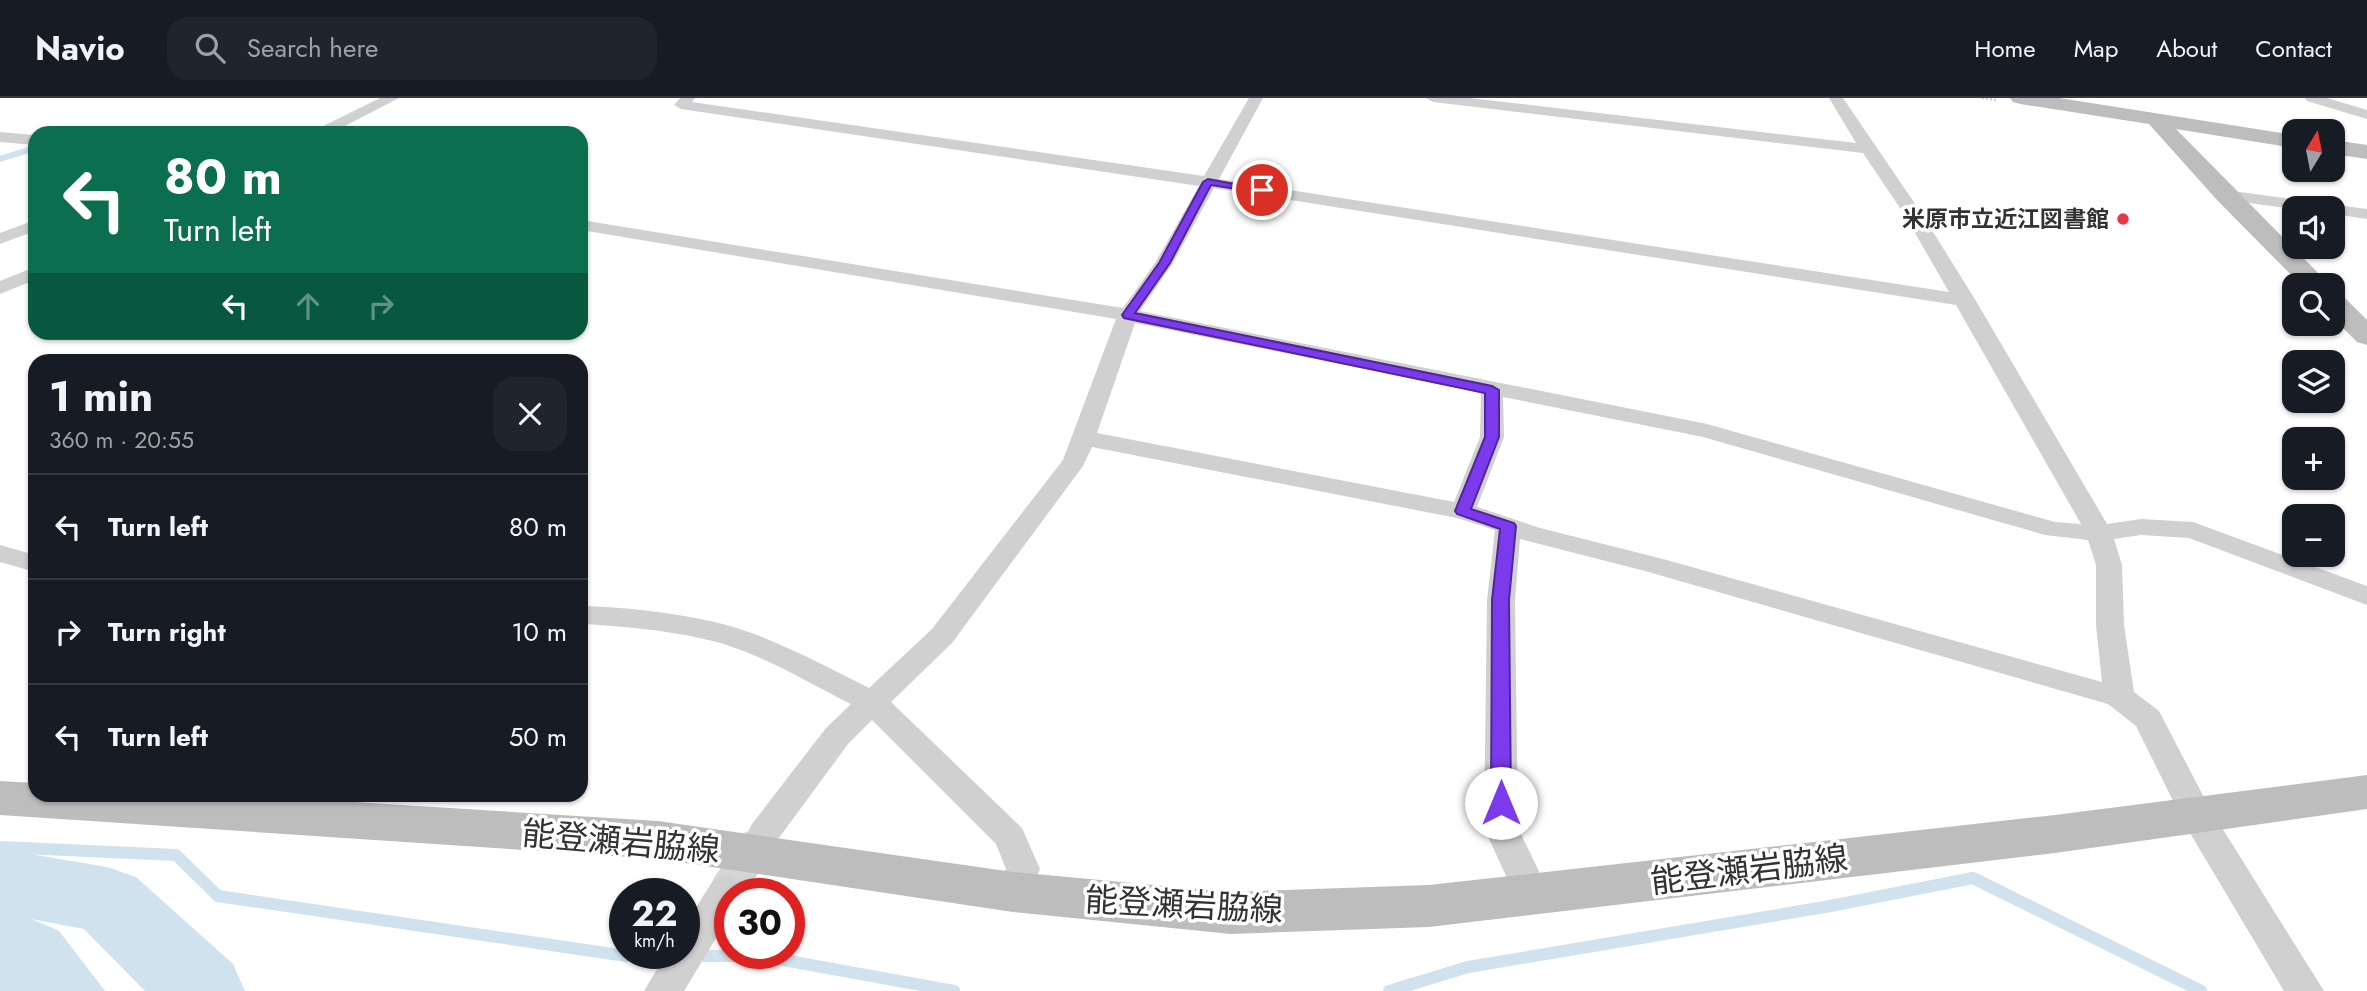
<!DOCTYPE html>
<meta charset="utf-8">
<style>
:root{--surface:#171b24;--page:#20242c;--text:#f1f3f6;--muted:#9ea1a6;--line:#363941}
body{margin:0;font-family:Jost,"Noto Sans JP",sans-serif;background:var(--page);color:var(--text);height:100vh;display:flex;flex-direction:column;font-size:26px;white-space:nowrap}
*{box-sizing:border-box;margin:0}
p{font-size:23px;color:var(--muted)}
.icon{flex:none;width:38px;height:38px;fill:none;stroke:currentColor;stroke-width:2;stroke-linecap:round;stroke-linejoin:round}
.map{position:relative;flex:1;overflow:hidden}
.side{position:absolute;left:28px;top:256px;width:560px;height:448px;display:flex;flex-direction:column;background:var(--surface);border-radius:21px;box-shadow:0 2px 5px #0004}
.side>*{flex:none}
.guide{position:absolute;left:28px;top:28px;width:560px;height:214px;border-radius:21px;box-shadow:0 2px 5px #0004;background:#0b6e4f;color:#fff;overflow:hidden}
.needle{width:46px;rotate:10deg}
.tools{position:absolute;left:2282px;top:21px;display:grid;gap:14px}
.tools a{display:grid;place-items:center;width:63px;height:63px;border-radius:14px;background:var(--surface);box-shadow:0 2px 5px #0004;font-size:35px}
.speed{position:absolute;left:609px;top:780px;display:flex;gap:14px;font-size:35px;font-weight:700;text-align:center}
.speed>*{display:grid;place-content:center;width:91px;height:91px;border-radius:50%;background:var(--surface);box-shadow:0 2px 5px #0004;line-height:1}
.speed small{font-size:18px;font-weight:400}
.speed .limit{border:10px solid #d22;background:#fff;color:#111}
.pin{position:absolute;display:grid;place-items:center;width:60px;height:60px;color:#fff;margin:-30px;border:4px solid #fff;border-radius:50%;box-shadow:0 2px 7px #0007}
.me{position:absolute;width:77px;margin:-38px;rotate:0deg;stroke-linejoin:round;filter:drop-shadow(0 0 5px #0008)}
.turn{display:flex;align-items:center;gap:24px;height:147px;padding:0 21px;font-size:32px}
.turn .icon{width:91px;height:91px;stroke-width:2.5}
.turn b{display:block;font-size:49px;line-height:60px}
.lanes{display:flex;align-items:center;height:66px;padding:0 21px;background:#0003;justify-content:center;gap:35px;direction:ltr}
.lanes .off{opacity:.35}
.round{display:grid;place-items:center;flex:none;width:74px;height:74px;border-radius:21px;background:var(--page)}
.headline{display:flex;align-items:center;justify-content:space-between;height:119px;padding:0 21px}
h1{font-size:42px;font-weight:700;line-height:52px}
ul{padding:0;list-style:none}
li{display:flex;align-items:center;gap:21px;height:105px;padding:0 21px;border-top:2px solid var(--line)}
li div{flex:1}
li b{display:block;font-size:26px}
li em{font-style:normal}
header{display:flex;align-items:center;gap:42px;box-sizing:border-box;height:98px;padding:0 35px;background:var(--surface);border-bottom:2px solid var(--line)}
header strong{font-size:33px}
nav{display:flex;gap:38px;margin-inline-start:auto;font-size:24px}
.search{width:490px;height:63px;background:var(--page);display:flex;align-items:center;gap:18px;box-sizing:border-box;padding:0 24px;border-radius:21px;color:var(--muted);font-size:26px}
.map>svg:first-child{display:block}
.water{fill:#cfe2ee}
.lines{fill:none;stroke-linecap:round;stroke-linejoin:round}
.stream-far1{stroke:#cfe2ee;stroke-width:6}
.stream{stroke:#cfe2ee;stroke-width:12}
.river{fill:#cfe2ee;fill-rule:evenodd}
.street-tunnel{stroke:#d6d6d6;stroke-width:34;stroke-dasharray:34 17;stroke-linecap:butt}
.path{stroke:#cdcdcd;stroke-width:2.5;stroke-dasharray:2 2;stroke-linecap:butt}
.street{fill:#d0d0d0;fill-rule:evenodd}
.secondary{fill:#bdbdbd;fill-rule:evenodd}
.route{fill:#7c3aed;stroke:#51269a;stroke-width:2}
.poi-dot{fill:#e63946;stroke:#fff;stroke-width:2.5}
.labels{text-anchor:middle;stroke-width:7;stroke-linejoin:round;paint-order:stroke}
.far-poi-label{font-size:23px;font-weight:bold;fill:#333;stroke:#fff;text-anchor:end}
.near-street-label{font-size:33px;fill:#333;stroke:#fff}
</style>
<header>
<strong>Navio</strong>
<div class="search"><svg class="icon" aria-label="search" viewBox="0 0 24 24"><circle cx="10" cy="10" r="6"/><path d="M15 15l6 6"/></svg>Search here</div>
<nav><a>Home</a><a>Map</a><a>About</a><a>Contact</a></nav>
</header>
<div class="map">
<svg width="2367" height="893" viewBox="0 0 2367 893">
<rect width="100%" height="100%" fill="#fff"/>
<path class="water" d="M0,807L59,833L105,893H0Z"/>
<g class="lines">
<path class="stream-far1" d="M0,61L35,50"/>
<path class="stream" d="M0,749L176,757L218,798L626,858H677
M692,858H761L954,893
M1389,893L1468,869L1825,809L1973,780L2201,893"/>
<path class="river" d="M0,751L107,769L136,779L233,866L245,893H145L84,831L0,815Z"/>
<path class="street-tunnel" d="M727,791L760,743"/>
<path class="path" d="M1982,0L1996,2"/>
<path class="street" d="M380,0H399L343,29L368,30L376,35H309Z
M680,0H695L692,4L1204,78L1249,0H1263L1219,81L1949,194L1904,116L1863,55L1433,4L1426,0H1470L1856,45L1829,0H1843L1922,116L1976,203L2107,426L2141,421L2193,424L2367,488V507L2189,440L2141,437L2114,441L2122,467L2124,527L2134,594L2159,613L2209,709L2324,893H2284L2184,725L2136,628L2108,606L1645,473L1520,441L1515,502L1518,730L1550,796L1545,806L1532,811L1519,806L1484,730L1487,502L1495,432L1457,420L1092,349L1083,368L952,545L891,604L1022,730L1040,771L1026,804L1013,808L1000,804L995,794L1006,771L996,746L872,622L848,646L776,744L764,748L752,744L747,735L752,726L826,630L851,606C804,583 756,552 704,541C665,532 621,528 581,526V508C623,509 668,514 710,523C766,535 818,565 869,590L932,531L1063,362L1116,221L581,132V122L1123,210L1155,165L1199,88L681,11L674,7ZM1214,90L1956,207L2081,426L2055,424L1707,326L1140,213L1173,165ZM1135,225L1481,294L1480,339L1454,404L1097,335ZM1503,299L1703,339L2045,437L2088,442L2096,467V527L2102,584L1663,461L1540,430L1477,409L1504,339Z
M2305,0H2327L2367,12V21L2307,3Z
M0,34L35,37V47L0,44Z
M2225,92L2367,111V121L2333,116V110L2294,111L2219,101L2217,97L2219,93Z
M35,122V133L0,146V135Z
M35,169V182L0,196V183Z
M0,447L35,457V474L0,464Z
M727,777L740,781L745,791L742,796H730V817L684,893H644L666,856H684V828L714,781Z"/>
<path class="secondary" d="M2010,0H2059L2294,37V50L2176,31L2330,187H2301L2217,102L2149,26L2020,6L2013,4Z
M2333,42L2367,47V61L2333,56Z
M2333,196L2343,198L2367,222V247L2357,244L2333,220Z
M2367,677V711L2055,755L1429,829L1231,836L1013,814L658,761L0,717V683L35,685V696H226L658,723L1013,774L1231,794L1429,787L2055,717Z"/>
</g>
<path class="route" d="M1208,81L1267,92L1262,95L1211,87L1170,165L1135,215L1492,288L1499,292V339L1471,411L1514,425L1516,428L1509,502L1511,705L1508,710L1501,713L1494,710L1491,705L1492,502L1500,431L1457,416L1455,413L1485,339V295L1124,220L1122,217L1159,165L1203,84Z"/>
<circle class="poi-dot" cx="2123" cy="121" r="7"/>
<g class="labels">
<g class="far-poi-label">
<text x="2109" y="129">米原市立近江図書館</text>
</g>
<g class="near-street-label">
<text transform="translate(621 743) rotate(5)" y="12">能登瀬岩脇線</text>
<text transform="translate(1749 771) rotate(-7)" y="12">能登瀬岩脇線</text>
<text transform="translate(1184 806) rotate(3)" y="12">能登瀬岩脇線</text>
</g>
</g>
</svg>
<div class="tools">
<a><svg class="needle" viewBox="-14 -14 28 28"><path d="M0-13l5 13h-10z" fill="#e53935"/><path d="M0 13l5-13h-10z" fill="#9ea1a6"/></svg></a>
<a><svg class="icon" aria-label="sound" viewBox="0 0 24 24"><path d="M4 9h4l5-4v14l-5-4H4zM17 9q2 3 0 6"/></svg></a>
<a><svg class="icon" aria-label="search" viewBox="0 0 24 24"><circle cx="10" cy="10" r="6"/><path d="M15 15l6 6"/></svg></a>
<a><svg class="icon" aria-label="layers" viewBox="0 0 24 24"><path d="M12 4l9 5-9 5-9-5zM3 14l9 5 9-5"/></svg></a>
<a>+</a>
<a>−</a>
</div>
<div class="speed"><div>22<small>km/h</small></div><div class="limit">30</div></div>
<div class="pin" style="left:1262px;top:92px;background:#d93025"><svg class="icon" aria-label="arrive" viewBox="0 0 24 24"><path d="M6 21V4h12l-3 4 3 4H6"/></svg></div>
<svg class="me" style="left:1501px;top:705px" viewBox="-20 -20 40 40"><circle r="19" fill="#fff"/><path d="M0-13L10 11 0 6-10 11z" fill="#7c3aed"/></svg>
<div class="guide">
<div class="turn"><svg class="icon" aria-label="left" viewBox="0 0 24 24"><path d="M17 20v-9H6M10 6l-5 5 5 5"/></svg><div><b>80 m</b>Turn left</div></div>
<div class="lanes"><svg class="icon" aria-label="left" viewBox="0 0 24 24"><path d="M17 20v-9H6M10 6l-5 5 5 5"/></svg><svg class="icon off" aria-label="ahead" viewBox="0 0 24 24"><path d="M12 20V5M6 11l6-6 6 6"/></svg><svg class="icon off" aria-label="right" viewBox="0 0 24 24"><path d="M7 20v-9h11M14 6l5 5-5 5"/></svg></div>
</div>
<section class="side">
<div class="headline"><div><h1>1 min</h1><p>360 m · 20:55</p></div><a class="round"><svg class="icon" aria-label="close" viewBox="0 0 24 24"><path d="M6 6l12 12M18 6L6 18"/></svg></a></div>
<ul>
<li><svg class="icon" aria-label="left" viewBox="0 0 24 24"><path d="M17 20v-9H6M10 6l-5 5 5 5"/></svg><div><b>Turn left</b></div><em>80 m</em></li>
<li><svg class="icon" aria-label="right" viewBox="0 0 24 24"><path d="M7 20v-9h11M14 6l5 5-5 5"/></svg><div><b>Turn right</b></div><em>10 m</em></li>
<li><svg class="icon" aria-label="left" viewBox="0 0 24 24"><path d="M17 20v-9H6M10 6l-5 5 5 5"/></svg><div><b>Turn left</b></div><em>50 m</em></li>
</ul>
</section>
</div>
